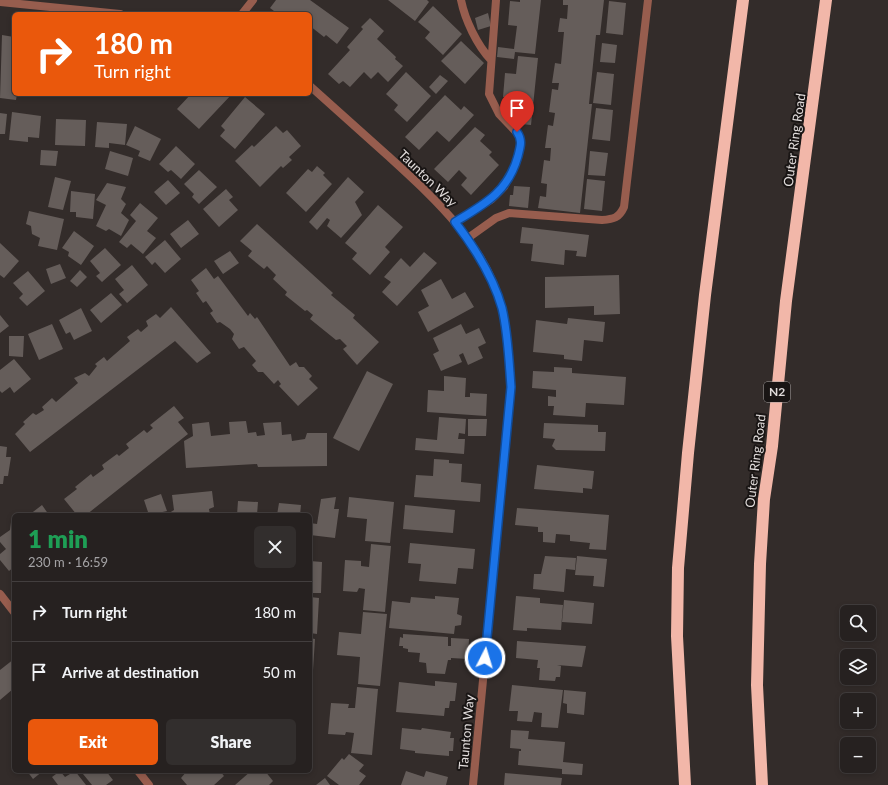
<!DOCTYPE html>
<meta charset="utf-8">
<style>
:root{--surface:#262120;--page:#322e2d;--text:#f1f3f6;--muted:#a4a3a5;--line:#423e3e;--accent:#ea580c}
body{margin:0;font-family:Lato,sans-serif;background:var(--page);color:var(--text);height:100vh;display:flex;flex-direction:column;font-size:15px;white-space:nowrap}
*{box-sizing:border-box;margin:0}
p{font-size:13px;color:var(--muted)}
.icon{flex:none;width:22px;height:22px;fill:none;stroke:currentColor;stroke-width:2;stroke-linecap:round;stroke-linejoin:round}
.map{position:relative;flex:1;overflow:hidden}
.panel{position:absolute;left:12px;top:513px;width:300px;height:260px;display:flex;flex-direction:column;background:var(--surface);border-radius:6px;box-shadow:0 2px 6px #0003,0 0 0 1px var(--line)}
.panel>*{flex:none}
.hud{position:absolute;left:12px;top:12px;width:300px;height:84px;border-radius:6px;box-shadow:0 2px 6px #0003,0 0 0 1px var(--line);background:#ea580c;color:#fff;overflow:hidden}
.fabs{position:absolute;left:840px;top:605px;display:grid;gap:8px}
.fabs a{display:grid;place-items:center;width:36px;height:36px;border-radius:6px;background:var(--surface);box-shadow:0 2px 6px #0003,0 0 0 1px var(--line);font-size:20px}
.pin{position:absolute;display:grid;place-items:center;width:34px;height:34px;color:#fff;margin:-41px -17px;border-radius:50% 50% 50% 0;rotate:-45deg;box-shadow:0 0 4px #0007}
.pin .icon{rotate:45deg}
.me{position:absolute;width:44px;margin:-22px;rotate:5deg;stroke-linejoin:round;filter:drop-shadow(0 0 3px #0008)}
.turn{display:flex;align-items:center;gap:14px;height:84px;padding:0 16px;font-size:18px}
.turn .icon{width:52px;height:52px;stroke-width:2.5}
.turn b{display:block;font-size:28px;line-height:34px}
.round{display:grid;place-items:center;flex:none;width:42px;height:42px;border-radius:6px;background:var(--page)}
.headline{display:flex;align-items:center;justify-content:space-between;height:68px;padding:0 16px}
h1{font-size:24px;font-weight:800;line-height:30px;color:#1e9e55}
.action{display:flex;gap:8px;margin-top:auto;padding:8px 16px}
.action a{flex:1;height:46px;border-radius:6px;background:var(--accent);color:#fff;font-size:16px;font-weight:800;line-height:46px;text-align:center}
.action a+a{background:var(--page);color:var(--text)}
ul{padding:0;list-style:none}
li{display:flex;align-items:center;gap:12px;height:60px;padding:0 16px;border-top:1px solid var(--line)}
li div{flex:1}
li b{display:block;font-size:15px}
li em{font-style:normal}
.map>svg:first-child{display:block}
.building{fill:#655d5a}
.lines{fill:none;stroke-linecap:round;stroke-linejoin:round}
.minor{stroke:#975d4e;stroke-width:8}
.motorway{stroke:#f2b7a9;stroke-width:12}
.route-casing{stroke:#114b97;stroke-width:10}
.route{stroke:#1a73e8;stroke-width:7}
.labels{text-anchor:middle;stroke-width:4;stroke-linejoin:round;paint-order:stroke}
.shield{fill:#191514;stroke:#a5a09f;stroke-width:1}
.shield-label{font-size:12px;font-weight:bold;fill:#e1dcdb}
.street-label{font-size:13px;fill:#e1dcdb;stroke:#191514}
</style>
<div class="map">
<svg width="888" height="785" viewBox="0 0 888 785">
<rect width="100%" height="100%" fill="#332c2a"/>
<path class="building" d="M276,0H310L349,28L337,44L326,35L324,37L310,26V14H294L292,12L291,14H278L270,8Z
M388,0H427L429,2L415,21Z
M520,0H541L535,54L515,52L514,59L497,57L498,47L514,49L517,26L508,25L510,1L520,2Z
M563,0H604L600,35H596L589,104H592L580,213L538,208L540,196L546,197L547,184L541,183L544,160L550,161L551,148H545L548,125L553,126L555,113L549,112L552,89L558,90L559,83H552L555,63L561,64L564,32H558L560,18L567,19L568,5H563Z
M609,1L626,3L623,35L606,33Z
M433,6L462,34L443,55L425,38L430,32L418,22Z
M488,13L491,26L478,30L475,18Z
M370,18L384,31L377,39L396,57L395,59L403,66L388,82L378,72L371,79L364,72L350,87L343,81L339,84L328,74L350,50L347,47L363,29L361,27Z
M2,35L14,37V94H17L16,100L0,98Z
M461,41L484,63L465,84L441,61Z
M602,43L617,45L615,63L600,62Z
M518,56L538,58L531,125L511,123L513,98L503,97L505,73L516,74Z
M406,72L431,96L407,122L394,110L398,105L386,94Z
M597,72L614,74L611,105L593,103Z
M440,75L448,81L436,94L429,87Z
M191,94H232L199,129L177,109Z
M445,95L461,110L464,106L474,115L449,142L437,131L419,150L405,137Z
M245,97L265,114L235,149L220,136L225,130L221,126Z
M596,108L613,110L610,141L592,139Z
M12,112L41,116L39,138L28,137V142L9,140Z
M0,113L7,114L5,134H0Z
M56,119L86,120L85,146L55,145Z
M97,122L127,124L125,145L109,143V148L95,147Z
M135,126L161,139L150,161L138,156L140,151L126,145Z
M276,126L283,133L287,130L301,146L289,157L292,160L283,168L281,166L260,187L235,161L252,145L254,147Z
M475,127L485,135L480,141L492,152L489,155L499,165L471,195L461,185L467,178L459,170L448,182L434,169Z
M176,146L195,164L181,179L171,170L168,172L159,164Z
M41,150L58,151L56,166L40,165Z
M110,151L133,158L128,176L105,169Z
M590,151L608,153L605,176L588,175Z
M317,166L325,173L323,175L332,184L306,212L286,193L308,169L312,172Z
M199,170L217,187L199,204L192,197L194,194L184,184Z
M55,177L71,181L63,210L48,207Z
M348,177L364,192L355,202L362,215L341,238L327,226L330,220L327,218L317,230L309,222Z
M587,179L605,181L602,211L584,209Z
M168,180L180,193L166,205L154,192Z
M107,183L126,187L121,199L126,204L121,213L129,220L121,236L109,229L106,231L96,226L106,205L96,200Z
M514,186L530,187L528,208L509,206L510,195H513Z
M226,189L233,197L229,200L238,210L219,227L203,209Z
M71,191L95,194L93,219L76,217V212H70Z
M140,203L158,218L147,231L156,238L143,254L131,244L127,248L119,242L136,221L130,215Z
M378,205L403,227L385,247L390,252L370,275L352,259L357,253L345,243Z
M29,211L64,219L57,250L38,246L40,238L32,234L31,226L26,224Z
M188,220L199,234L181,248L170,234Z
M257,224L333,293L331,295L355,315L353,318L379,342L357,365L343,349L347,346L340,339L336,340L310,319L313,315L307,310L305,311L285,295L287,292L273,279L276,275L267,266L264,269L248,256L252,251L240,241Z
M522,227L589,235L586,257L576,256L577,251L565,250L564,265L531,261L533,244L520,243Z
M74,231L94,246L81,265L68,256L69,252L62,248Z
M165,240L181,259L165,273L155,262L152,265L145,257Z
M0,243L19,261L4,278L0,275Z
M105,248L121,265L102,282L96,276L100,273L90,261Z
M230,251L239,263L223,274L214,261Z
M424,252L437,263L397,306L382,292L391,282L384,277L401,258L410,267Z
M60,264L66,278L51,284L46,269Z
M132,265L148,285L127,303L119,294L124,290L115,279Z
M206,268L214,279L218,276L248,316L250,313L255,319L257,317L290,366L296,362L299,367H304L312,376L309,379L318,388L298,406L279,386L281,384L278,380L274,384L263,372H258L252,365L256,361L244,347L239,349L232,339L234,334L230,329L220,322L217,323L210,313L213,311L206,301L203,303L196,293L199,291L191,280Z
M80,270L87,277L77,287L70,281Z
M28,271L45,291L27,306L19,298L23,294L13,283Z
M619,275L620,314L594,315V306L545,308V277Z
M441,279L452,299L465,292L474,307L428,332L418,312L429,306L421,290Z
M111,293L122,305L101,323L90,310Z
M171,307L211,353L197,363L175,341L30,452L15,434L25,424L23,422L33,413L36,415L44,410L42,407L52,398L56,402L78,383L74,378L85,373L89,376L97,366L95,364L104,357L107,361L130,341L127,337L138,329L141,332L148,326L146,321L156,314L160,318Z
M81,308L92,331L74,340L70,332L66,334L59,320Z
M0,315L9,326L0,333Z
M568,318L605,322L603,342L584,340L582,361L564,359V355L533,352L536,320L567,324Z
M52,324L63,349L39,360L28,334Z
M461,324L466,334L479,328L486,343L478,347L483,358L468,365L463,353L459,355L462,362L441,371L433,354L439,351L433,338Z
M9,336H24L23,357L9,356Z
M14,359L31,379L14,393L10,387L2,393L0,391V370Z
M554,367L572,368V373L626,377L624,405L586,403L585,417L553,415L554,406H548V396L556,397V390L532,388L533,371L554,372Z
M367,371L393,384L359,451L333,438Z
M444,376L466,378L465,397H470V393L487,394L486,416L427,412L428,390L444,391Z
M174,406L184,418L178,422L188,434L86,515H77L64,499L77,489L75,487L91,474L93,477L104,469L102,465L117,454L119,456L129,448L126,444L144,430L147,433L153,428L150,425Z
M439,417L466,419L465,434L459,433L458,439H465L464,454L415,450L416,438L437,440Z
M468,419H487L486,436H468Z
M246,421L248,433L256,432L257,436L265,435L263,423L281,422L282,435L291,434L292,441L305,439L307,433H327V466L258,467L257,464L186,468L184,441L193,436L192,424L209,422L211,436L230,434L229,422Z
M544,423L598,425V432H606L605,451L556,450L552,446L555,439L543,438Z
M0,446L7,447L6,457H11L8,476H4L3,484H0Z
M434,459L449,460V463L462,464L461,482L481,484L480,502L414,497L416,475L433,476Z
M537,465L594,471L592,489L583,488V493L534,489Z
M212,491L214,507L209,509L210,515H166L174,510L172,495Z
M161,494L167,511L149,515L144,500Z
M336,497L334,509H339L335,538L310,535V523L317,524L321,499Z
M349,497L394,502L390,543L365,541L367,519L347,517Z
M238,501L258,502L257,515H237Z
M279,503L301,505L300,515H277Z
M42,505L49,515H29Z
M405,505L455,510L453,533L403,529Z
M517,508L609,515L606,550L589,549L590,543L570,541V535L556,534L555,543L543,542V532H538V527L515,525Z
M11,522H14V567L9,571L0,560V554L6,549L0,542V537L10,530Z
M410,543L475,549L473,569L458,568L456,584L419,581L421,564L408,563Z
M371,544L391,546L385,612L363,610L365,589L359,588L357,592L343,591L345,560L361,561V566L369,567Z
M545,556L576,558L575,570L566,569L564,592L533,589L534,574H541Z
M577,556L607,559L604,587L593,586L594,576L575,575Z
M310,561L322,562L321,593H310Z
M435,596L459,598L457,614L462,616L461,625L455,626L454,634L389,628L392,601L410,603L411,597L435,599Z
M516,596L540,598V603L563,605L561,630L527,628V631L513,630Z
M310,597L319,598L317,634L310,633Z
M564,600L594,603L592,624L562,622Z
M363,612L387,614L380,686L358,684L360,657L337,655L339,632L361,634Z
M403,634L448,637V646H451V638L469,639L468,659L451,658V660H448L445,674L427,673L426,663L419,662L420,653L408,652V649L403,648V646H399L400,637L403,638Z
M310,638L315,639L313,670H310Z
M517,641L586,646L582,667L557,665L561,666L560,677H556L555,681L539,680L540,668H537L538,660L516,658Z
M14,659V691L13,689L0,700V670Z
M310,679H313V710H310Z
M435,681L457,683L455,701H450L449,708H445L444,716L396,712L399,682L435,686Z
M512,685L563,690L558,728L541,727L542,713L534,712L532,722L517,721L518,711H509Z
M357,687L378,689L372,755L351,753L354,733L346,732L345,735L328,734L331,703L349,704L348,708H355Z
M564,690L586,692L584,715L567,713V704L563,703Z
M402,728L421,730L422,728L451,732L450,738H454L453,751H449V756L415,753V751L400,749Z
M511,730L529,731L528,739L565,742L563,762L583,764L582,775L562,774V769L518,765L519,751H521V749L510,748Z
M349,754L364,765L359,771L366,776L359,785H339L327,776L342,758L344,760Z
M27,771H43L33,779Z
M60,771L65,777L75,771L86,785H58L52,777Z
M87,771H106L113,780L106,785H92L83,774Z
M187,771H220L224,776L214,785H187L181,778Z
M251,771H265L273,781L269,785H235Z
M406,771L424,777L426,771L448,777L446,785H401Z
M505,773L562,778L561,785H504Z
M325,778L330,785H316Z"/>
<g class="lines">
<path class="minor" d="M461,0C465,20 477,45 491,60
M0,2L120,14
M242,14L253,0
M310,86C336,109 361,132 387,155C434,198 486,244 502,309C508,334 509,361 511,387L473,785
M455,222L492,199L504,187L516,163L521,145L519,135L499,114L489,94L496,0
M468,238L496,218L509,213L602,220C614,219 619,218 624,207L648,0
M0,594L14,612
M138,771L149,785"/>
<path class="motorway" d="M685,785L677,636L678,568L688,453L705,295L743,0
M762,785L757,685L760,564L764,499L772,446L786,301L826,0"/>
</g>
<g class="lines">
<defs>
<path id="route" d="M485,658L511,387C509,361 508,333 502,308C493,276 475,248 455,222C485,204 508,192 518,156C520,147 523,141 517,132"/>
</defs>
<use href="#route" class="route-casing"/>
<use href="#route" class="route"/>
</g>
<g class="labels">
<rect class="shield" x="764" y="382" width="26" height="20" rx="3"/>
<g class="shield-label">
<text x="777" y="396">N2</text>
</g>
<g class="street-label">
<text transform="translate(794 140) rotate(-82)" y="5">Outer Ring Road</text>
<text transform="translate(428 178) rotate(44)" y="5">Taunton Way</text>
<text transform="translate(755 461) rotate(-83)" y="5">Outer Ring Road</text>
<text transform="translate(466 732) rotate(-85)" y="5">Taunton Way</text>
</g>
</g>
</svg>
<div class="fabs">
<a><svg class="icon" aria-label="search" viewBox="0 0 24 24"><circle cx="10" cy="10" r="6"/><path d="M15 15l6 6"/></svg></a>
<a><svg class="icon" aria-label="layers" viewBox="0 0 24 24"><path d="M12 4l9 5-9 5-9-5zM3 14l9 5 9-5"/></svg></a>
<a>+</a>
<a>−</a>
</div>
<div class="pin" style="left:517px;top:132px;background:#d93025"><svg class="icon" aria-label="arrive" viewBox="0 0 24 24"><path d="M6 21V4h12l-3 4 3 4H6"/></svg></div>
<svg class="me" style="left:485px;top:658px" viewBox="-20 -20 40 40"><circle r="17" fill="#1a73e8" stroke="#fff" stroke-width="3"/><path d="M0-11L8 9 0 5-8 9z" fill="#fff"/></svg>
<div class="hud">
<div class="turn"><svg class="icon" aria-label="right" viewBox="0 0 24 24"><path d="M7 20v-9h11M14 6l5 5-5 5"/></svg><div><b>180 m</b>Turn right</div></div>
</div>
<section class="panel">
<div class="headline"><div><h1>1 min</h1><p>230 m · 16:59</p></div><a class="round"><svg class="icon" aria-label="close" viewBox="0 0 24 24"><path d="M6 6l12 12M18 6L6 18"/></svg></a></div>
<ul>
<li><svg class="icon" aria-label="right" viewBox="0 0 24 24"><path d="M7 20v-9h11M14 6l5 5-5 5"/></svg><div><b>Turn right</b></div><em>180 m</em></li>
<li><svg class="icon" aria-label="arrive" viewBox="0 0 24 24"><path d="M6 21V4h12l-3 4 3 4H6"/></svg><div><b>Arrive at destination</b></div><em>50 m</em></li>
</ul>
<div class="action"><a>Exit</a><a>Share</a></div>
</section>
</div>
